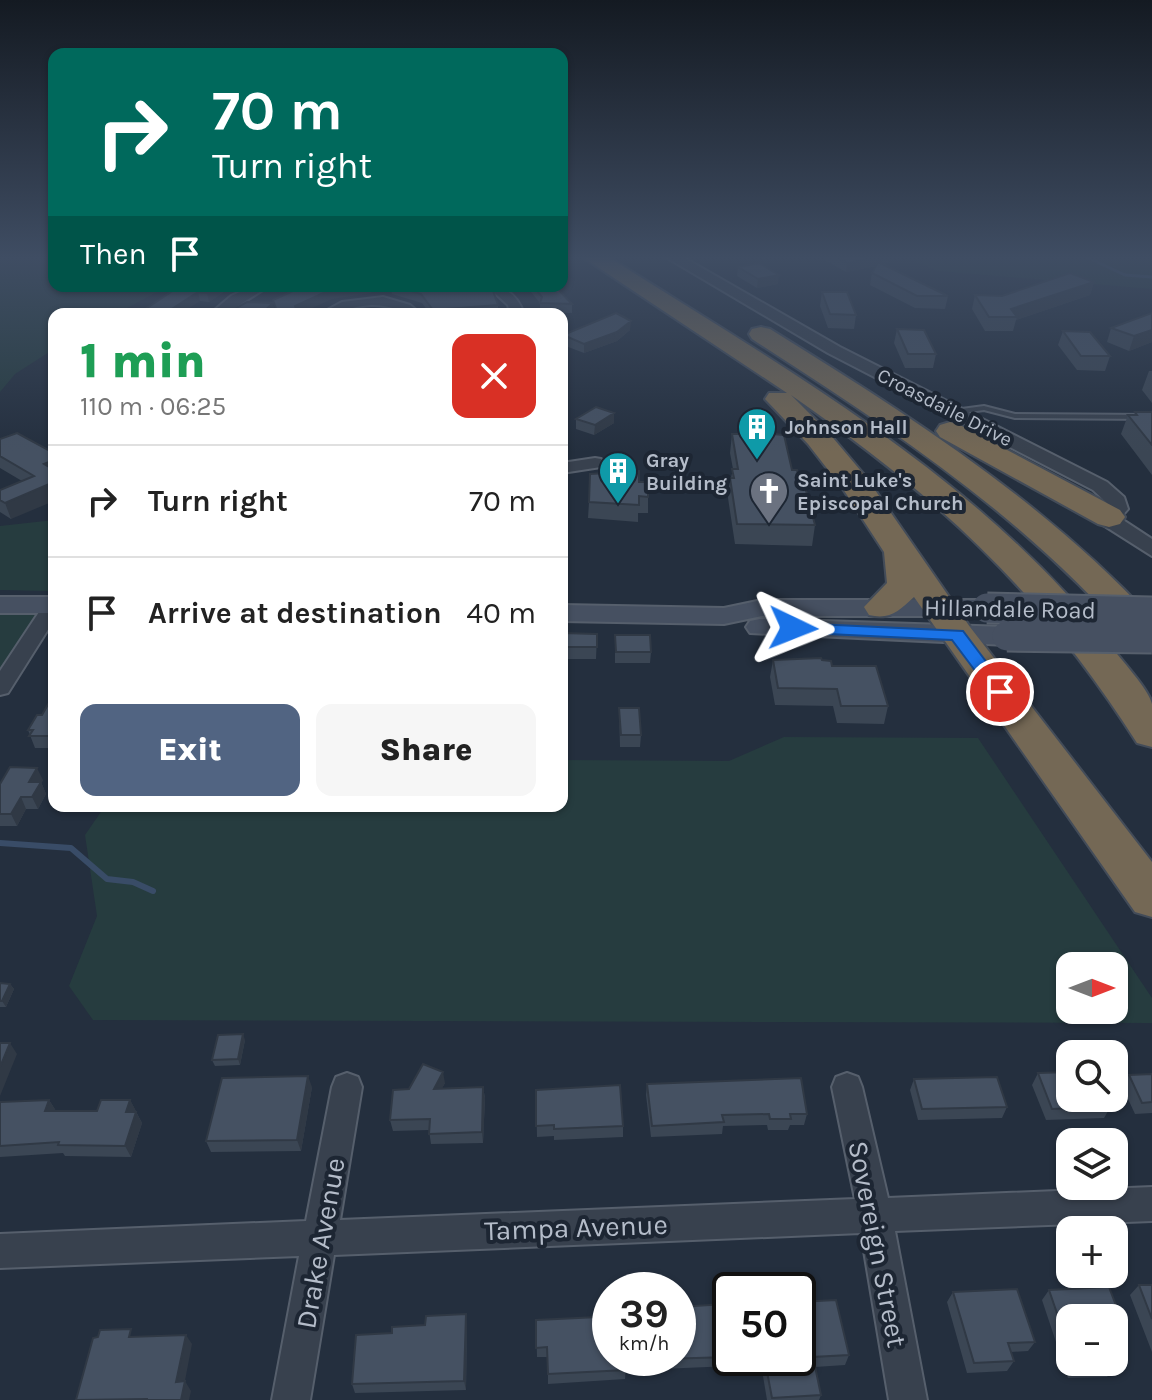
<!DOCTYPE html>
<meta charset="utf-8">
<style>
:root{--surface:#fff;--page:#f6f6f6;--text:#222;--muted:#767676;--line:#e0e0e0;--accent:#516482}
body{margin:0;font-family:Karla,sans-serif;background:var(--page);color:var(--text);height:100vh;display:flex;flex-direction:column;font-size:30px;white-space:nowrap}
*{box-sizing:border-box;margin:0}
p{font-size:26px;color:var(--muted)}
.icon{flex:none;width:44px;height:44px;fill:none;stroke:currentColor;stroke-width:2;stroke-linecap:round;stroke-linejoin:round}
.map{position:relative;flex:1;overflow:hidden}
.drawer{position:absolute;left:48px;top:308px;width:520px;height:504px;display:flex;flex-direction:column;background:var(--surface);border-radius:16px;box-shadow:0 2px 6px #0004}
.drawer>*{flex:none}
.banner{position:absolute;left:48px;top:48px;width:520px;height:244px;border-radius:16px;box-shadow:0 2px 6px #0004;background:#00695c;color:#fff;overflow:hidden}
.needle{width:52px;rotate:90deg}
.buttons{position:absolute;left:1056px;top:952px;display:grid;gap:16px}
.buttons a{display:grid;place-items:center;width:72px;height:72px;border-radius:16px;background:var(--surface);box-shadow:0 2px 6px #0004;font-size:40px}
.speed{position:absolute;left:592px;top:1272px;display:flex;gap:16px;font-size:40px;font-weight:700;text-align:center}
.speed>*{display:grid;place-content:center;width:104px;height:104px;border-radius:50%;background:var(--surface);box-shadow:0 2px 6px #0004;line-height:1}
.speed small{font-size:20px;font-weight:400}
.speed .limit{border:4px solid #111;border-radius:12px;background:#fff;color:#111}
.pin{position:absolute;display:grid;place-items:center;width:68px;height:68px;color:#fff;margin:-34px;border:4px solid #fff;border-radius:50%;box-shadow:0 2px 8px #0007}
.me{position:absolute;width:88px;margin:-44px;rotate:92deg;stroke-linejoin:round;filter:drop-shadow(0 0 6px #0008)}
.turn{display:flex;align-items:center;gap:28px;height:168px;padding:0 32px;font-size:36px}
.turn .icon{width:104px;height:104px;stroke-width:2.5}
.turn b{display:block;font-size:56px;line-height:68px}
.then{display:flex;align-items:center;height:76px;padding:0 32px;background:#0003;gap:16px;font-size:30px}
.round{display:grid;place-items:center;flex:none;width:84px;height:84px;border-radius:16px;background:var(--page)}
.overview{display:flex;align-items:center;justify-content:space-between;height:136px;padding:0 32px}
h1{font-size:48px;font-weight:800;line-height:60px;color:#1e9e55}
.cta{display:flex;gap:16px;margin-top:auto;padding:16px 32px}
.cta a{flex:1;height:92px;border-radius:16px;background:var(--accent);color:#fff;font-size:32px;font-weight:800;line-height:92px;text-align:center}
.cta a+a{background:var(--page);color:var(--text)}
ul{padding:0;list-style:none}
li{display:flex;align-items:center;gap:24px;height:112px;padding:0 32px;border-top:2px solid var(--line)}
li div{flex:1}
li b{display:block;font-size:30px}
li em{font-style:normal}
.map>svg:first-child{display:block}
.green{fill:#263c3f;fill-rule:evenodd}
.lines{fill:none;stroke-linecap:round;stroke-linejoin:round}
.stream-far1{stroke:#394c67;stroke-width:3}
.stream{stroke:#394c67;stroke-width:6}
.service-casing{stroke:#565f6c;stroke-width:4}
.minor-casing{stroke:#565f6c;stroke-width:4}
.tertiary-casing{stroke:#565f6c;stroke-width:4}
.secondary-casing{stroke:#565f6c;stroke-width:4}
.motorway-casing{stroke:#434c59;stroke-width:4}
.service{fill:#38414e;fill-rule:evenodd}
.minor{fill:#38414e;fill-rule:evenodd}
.tertiary{fill:#38414e;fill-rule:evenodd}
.secondary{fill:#465061;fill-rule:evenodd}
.motorway{fill:#746855;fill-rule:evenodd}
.secondary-bridge-casing{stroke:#565f6c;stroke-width:33;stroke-linecap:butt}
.secondary-bridge{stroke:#465061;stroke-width:29}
.wall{fill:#3b4654}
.shaded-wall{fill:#303945}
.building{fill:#455162;stroke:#303945;stroke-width:2}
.route{fill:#1a73e8;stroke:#114b97;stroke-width:2}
.labels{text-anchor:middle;stroke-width:8;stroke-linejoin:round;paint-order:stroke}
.far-street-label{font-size:20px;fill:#b4bcc9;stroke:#1d2633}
.far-poi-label{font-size:20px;font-weight:bold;fill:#b4bcc9;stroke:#1d2633;text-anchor:start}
.street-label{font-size:24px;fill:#b4bcc9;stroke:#1d2633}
.near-street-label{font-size:28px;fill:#b4bcc9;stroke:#1d2633}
</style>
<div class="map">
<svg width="1152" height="1400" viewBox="0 0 1152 1400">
<rect width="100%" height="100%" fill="#242f3e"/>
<path class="green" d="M0,256H54V286H168L116,314H54V349L15,374L0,392Z
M902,256H1152V289L938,271Z
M54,520V583L48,591L0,590V526Z
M0,608L43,609L0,674Z
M784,737L978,738L1152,998V1023L93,1020L69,986L97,916L85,835L105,806H562V760L729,761ZM1114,966V1010H1070V966Z"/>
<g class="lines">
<path class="stream-far1" d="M1084,256L1125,275L1152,277"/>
<path class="stream" d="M0,843L71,848L107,879L133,882L153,891"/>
<defs>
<path id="service" d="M984,406L1015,414L1152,415V419L1015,418L984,410L954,414L950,412L954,410Z"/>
<path id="minor" d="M253,286H269L225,314H210L231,296Z
M487,286C506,286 518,296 524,314H510L508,305Z
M383,297L410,305L421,314C403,314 390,304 371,305C353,306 338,314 320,314L342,302Z
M595,458L601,459L603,463L601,467L562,473V463Z
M54,598V620L8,693L0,695V671L47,600Z
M347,1073L358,1077L362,1087L340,1220L855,1199L832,1087L836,1077L847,1073L858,1077L862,1087L888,1198L1152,1187V1221L895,1231L927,1400H889L861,1233L334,1255L310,1400H272L299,1256L0,1268V1234L306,1221L332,1087L336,1077Z"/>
<path id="tertiary" d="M664,256H681L840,347L1107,482L1124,497L1128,509L1120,518L1152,539V556L1100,523L1096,519L1107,507V503L1093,490L828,353Z"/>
<path id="secondary" d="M0,597H54V613H0Z
M762,600H987L997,602L1001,608L997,614L987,616H762L724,624L562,621V605L724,608Z
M760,619L1007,627L1017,630L1021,636L1017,642L1007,645L750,633L746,627L750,621Z"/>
<path id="motorway" d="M581,256H607C787,370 976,475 1110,645C1120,659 1149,689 1152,704C1152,718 1152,734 1152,747L1137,743C1040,590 939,498 791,395L828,432L866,477L970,627L1152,862V917L1135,912L914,597C899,611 890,620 869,615L864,607L887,583L884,552L843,489L808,444L765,399L769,393H787Z
M761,327L770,329C907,414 1041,499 1152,618V645L1134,643C1020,513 896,432 752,339L749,334L752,329Z
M950,422L960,425L1120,510L1125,517L1120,524L1109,527L1098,524L940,437L936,431L940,425Z"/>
</defs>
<use href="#service" class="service-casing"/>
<use href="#minor" class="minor-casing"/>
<use href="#tertiary" class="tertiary-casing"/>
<use href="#secondary" class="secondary-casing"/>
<use href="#motorway" class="motorway-casing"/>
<use href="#service" class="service"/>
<use href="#minor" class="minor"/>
<use href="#tertiary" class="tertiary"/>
<use href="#secondary" class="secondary"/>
<use href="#motorway" class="motorway"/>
<defs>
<path id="secondary-bridge" d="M987,608L1152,612
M1007,636L1152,638"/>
</defs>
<use href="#secondary-bridge" class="secondary-bridge-casing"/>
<use href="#secondary-bridge" class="secondary-bridge"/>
</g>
<path class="wall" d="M821,256H890L888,263L884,264L948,296L945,309L915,308L870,285L872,273L876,266L846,272L821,258Z
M738,267L778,284L757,288L737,276Z
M1094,282L1090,295L1016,320L1013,331H985L972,309L975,295L1002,296Z
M180,286H232L209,302L200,301Z
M391,286H486L498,305V314H430L422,303L392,294Z
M520,286H555L572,304V313L540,312V303L526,286L522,287Z
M822,292L856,315L854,329L828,328L820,306Z
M1152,313V342L1129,351L1107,342L1111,328Z
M897,329L936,354L933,368H905L894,343Z
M630,330L617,341L584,353L563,345V335Z
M1063,331L1110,356L1105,371L1077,370L1058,345Z
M1149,371H1152V403L1142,390Z
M1135,412H1152V475L1121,434L1128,415H1134Z
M576,419L614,423L594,435L576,429Z
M742,430L773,434L792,470L799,479L815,525L812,546L735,544L728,498L730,478H731L733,469L730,453L732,434H741Z
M0,439L54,453L11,519L0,512V490L22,481L0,468Z
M639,482L648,497V513H638V522L588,518L589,502Z
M562,633L597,634L596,659H562Z
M615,635L651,652L650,663H615Z
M773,660H822L832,666L888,706L884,724L837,723L833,706L775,705L770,677Z
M54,694V748H35L28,730L42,715Z
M619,708L641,735L640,747H620Z
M43,780L41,782L46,794L38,809H26L17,826H0V784Z
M0,983L10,984L14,989L6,1007H0Z
M245,1040L240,1065L215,1066L212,1060Z
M1038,1073L1111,1106L1104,1118L1046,1120L1032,1085Z
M1152,1074V1113L1135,1114L1122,1086L1129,1075Z
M914,1079L1007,1107L1002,1118L918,1120L910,1090Z
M445,1083L442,1088L483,1087L485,1098L483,1143L431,1144L429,1130L393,1131L390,1120L409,1089Z
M647,1084L807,1114L804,1125H790L788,1130H768L767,1125L723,1126L722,1134L651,1137L646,1095Z
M312,1087L301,1151L211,1152L206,1141Z
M536,1090L623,1126V1137L554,1140V1136L537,1137Z
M49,1100L56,1111H97L130,1100L142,1123L131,1157L65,1156L63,1153L0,1157V1102Z
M1139,1285H1152V1352L1130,1295Z
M1109,1287L1126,1332L1118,1341L1114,1342V1318H1070V1362H1113L1115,1367L1107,1377L1068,1378L1042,1300L1049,1290Z
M953,1292L1035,1342L1028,1351L1011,1352L1014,1361L1007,1371L967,1373L947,1302Z
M597,1311L610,1358H678L730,1331V1358H733L731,1366L661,1369L660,1364L626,1365L625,1379L548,1384V1357H537L536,1320L597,1317Z
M467,1324L466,1390L355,1393L352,1384L392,1333Z
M849,1355L845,1365L815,1367L821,1395L819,1400H767L762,1370L759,1371L757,1358H798Z"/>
<path class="shaded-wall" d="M883,256H890L888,263L846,272L847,263Z
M779,275L778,284L757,288L758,279Z
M1094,282L1090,295L1016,320L1017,317L1011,309Z
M217,286H232L209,302L207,293Z
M356,286H371V293L332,299L299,314H297L295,306L330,290Z
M198,292L200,301L180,314H164Z
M273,303L275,312L272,314H261Z
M631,321L630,330L617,341L584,353V344Z
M1152,330V342L1129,351L1134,336Z
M614,413V423L594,435L595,425Z
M54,460V478L44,464Z
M54,482V501L11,519L5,503Z
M37,768L43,780L41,782L46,794L38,809L32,797L29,782Z
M21,797L26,809L17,826L11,814Z
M10,984L14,989L6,1007L2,1001Z
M243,1034L245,1040L240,1065L238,1059Z
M10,1043L17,1054L0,1096V1067Z
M443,1072L445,1083L436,1100L434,1089Z
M308,1076L312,1087L301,1151L297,1140Z
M483,1087L485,1098L483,1143L482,1132Z
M49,1100L56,1111H45Z
M130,1100L136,1111L132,1123L126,1112Z
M136,1112L142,1123L131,1157L125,1146Z
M466,1314L467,1324L466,1390L464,1381Z
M186,1335L192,1344L183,1391L176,1382Z
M185,1381L191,1391L189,1400H181Z"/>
<path class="building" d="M834,256H883L847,263Z
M878,262L948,296H917L872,273Z
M759,263L779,275L758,279L738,267Z
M1070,273L1094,282L1011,309L1017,317H989L975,295L1002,296Z
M180,286H217L207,293L198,292L164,314H138Z
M304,286H356L330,290L295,306L298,314H278L273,300Z
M394,286H486L493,291L498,305L433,310L421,294Z
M533,286H555L572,304L540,303L542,297Z
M822,292H847L856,315L830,314Z
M247,302L273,303L261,314H231L236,308Z
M616,313L631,321L617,332L584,344L563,335Z
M1152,313V330L1134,336L1111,328Z
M897,329L924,330L936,354H908Z
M1063,331L1090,332L1110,356H1081Z
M596,407L614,413L595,425L576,419Z
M1135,412H1152V445L1128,415H1137Z
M742,430H772L773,434L784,435L792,470H797L799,479H803L815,525L737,524L730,478H734L732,469H738L732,434H742Z
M17,433L54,453V460L44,464L54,470V482L5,503L0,500V490L34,476L0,456V439Z
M639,471V482H648V497L639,496V505L589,502L590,474Z
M562,633L597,634V647H562Z
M615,635H650L651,652H616Z
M821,658L822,660L831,661L832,666H876L888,706H841L837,689L778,688L773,660Z
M54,694V736H29L33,730H28L37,715H42Z
M619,708H639L641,735H621Z
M10,767L37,768L29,782H41L32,797H21L11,814H0V784Z
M0,983L10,984L2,1001H0Z
M243,1034L238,1059L212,1060L218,1035Z
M0,1043H10L0,1067Z
M423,1064L443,1072L434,1089L483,1087L482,1132L429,1134L430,1119L390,1120L393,1090L409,1089Z
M1070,1072V1098H1107L1111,1106L1052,1109L1038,1073Z
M1152,1074V1102L1142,1103L1129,1075Z
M308,1076L297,1140L206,1141L222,1078Z
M997,1077L1007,1107L922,1109L914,1079Z
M801,1078L807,1114H790L791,1119H770L769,1114L722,1115L724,1122L652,1126L647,1084Z
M620,1085L623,1126L554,1129V1125L536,1126V1090Z
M49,1100L45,1111H97L101,1100H130L126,1112H136L125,1146L58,1145L59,1142L0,1146V1102Z
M1139,1285H1152V1319Z
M1109,1287L1126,1332H1114V1318H1070V1351L1049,1290Z
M1017,1289L1035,1342L1008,1343L1014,1361L974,1363L953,1292Z
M836,1300L849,1355L813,1357L821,1395L772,1398L765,1361H762L761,1358H798V1302Z
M726,1304L730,1331V1357L662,1359V1358H678V1307Z
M610,1310V1358H625L626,1370L548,1374L547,1347L536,1348V1320L598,1317L597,1311Z
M466,1314L464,1381L352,1384L356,1335L392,1333V1327L425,1325L426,1316Z
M131,1329L129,1337L186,1335L176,1382L185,1381L181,1400H147V1399L76,1400L93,1338L98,1337L100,1330Z
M1074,1362H1113L1115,1367L1076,1369Z"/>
<linearGradient id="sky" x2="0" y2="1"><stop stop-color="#141a22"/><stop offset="0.57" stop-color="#3f4d63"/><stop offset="1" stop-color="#3f4d63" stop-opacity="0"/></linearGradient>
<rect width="1152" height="452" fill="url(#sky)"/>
<path class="route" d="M793,623L963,631L1009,692L1000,698L994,696L952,640L787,632L785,628L787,625Z"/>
<defs>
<symbol id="building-pin" viewBox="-11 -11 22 30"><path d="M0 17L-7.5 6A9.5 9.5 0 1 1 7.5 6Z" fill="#0f9aa8" stroke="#1d2633"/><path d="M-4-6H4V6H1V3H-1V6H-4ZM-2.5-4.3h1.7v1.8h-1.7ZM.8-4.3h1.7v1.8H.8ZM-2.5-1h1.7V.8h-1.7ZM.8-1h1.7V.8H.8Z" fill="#fff"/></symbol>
<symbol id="church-pin" viewBox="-11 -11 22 30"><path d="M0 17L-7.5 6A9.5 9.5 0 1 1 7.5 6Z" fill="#6b7280" stroke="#1d2633"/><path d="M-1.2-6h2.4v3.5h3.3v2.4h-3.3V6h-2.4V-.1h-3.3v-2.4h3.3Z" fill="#fff"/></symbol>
</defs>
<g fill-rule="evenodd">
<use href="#building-pin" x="735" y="405" width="44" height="60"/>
<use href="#building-pin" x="596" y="449" width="44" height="60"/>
<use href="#church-pin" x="747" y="469" width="44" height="60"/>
</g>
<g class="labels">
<g class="far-street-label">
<text transform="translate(945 407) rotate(27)" y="7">Croasdaile Drive</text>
</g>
<g class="far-poi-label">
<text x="785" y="434">Johnson Hall</text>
<text x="646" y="467">Gray<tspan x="646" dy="23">Building</tspan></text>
<text x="797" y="487">Saint Luke's<tspan x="797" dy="23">Episcopal Church</tspan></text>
</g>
<g class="street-label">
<text transform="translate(1010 609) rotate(1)" y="8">Hillandale Road</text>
</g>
<g class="near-street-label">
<text transform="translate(576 1227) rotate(-2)" y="10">Tampa Avenue</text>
<text transform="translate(320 1243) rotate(-80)" y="10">Drake Avenue</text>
<text transform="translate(878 1244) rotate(79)" y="10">Sovereign Street</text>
</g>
</g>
</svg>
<div class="buttons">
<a><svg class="needle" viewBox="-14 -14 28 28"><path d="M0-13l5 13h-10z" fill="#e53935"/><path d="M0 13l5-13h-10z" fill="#767676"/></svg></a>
<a><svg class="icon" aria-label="search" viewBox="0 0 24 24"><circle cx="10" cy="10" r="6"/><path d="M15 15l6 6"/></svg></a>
<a><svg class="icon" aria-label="layers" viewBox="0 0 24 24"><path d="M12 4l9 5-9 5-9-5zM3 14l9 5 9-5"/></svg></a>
<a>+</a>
<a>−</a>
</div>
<div class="speed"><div>39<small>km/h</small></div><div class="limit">50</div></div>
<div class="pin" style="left:1000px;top:692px;background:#d93025"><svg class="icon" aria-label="arrive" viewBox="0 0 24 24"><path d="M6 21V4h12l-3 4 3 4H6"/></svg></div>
<svg class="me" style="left:793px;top:628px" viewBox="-20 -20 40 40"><path d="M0-17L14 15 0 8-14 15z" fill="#1a73e8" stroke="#fff" stroke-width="4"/></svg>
<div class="banner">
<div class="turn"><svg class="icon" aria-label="right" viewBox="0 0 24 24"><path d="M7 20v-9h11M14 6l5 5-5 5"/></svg><div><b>70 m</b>Turn right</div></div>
<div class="then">Then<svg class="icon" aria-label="arrive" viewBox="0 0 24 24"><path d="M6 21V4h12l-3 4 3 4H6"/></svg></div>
</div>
<section class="drawer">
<div class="overview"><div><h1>1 min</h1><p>110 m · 06:25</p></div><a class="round" style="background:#d93025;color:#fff"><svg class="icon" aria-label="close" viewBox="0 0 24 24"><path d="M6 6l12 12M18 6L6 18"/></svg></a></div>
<ul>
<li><svg class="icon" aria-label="right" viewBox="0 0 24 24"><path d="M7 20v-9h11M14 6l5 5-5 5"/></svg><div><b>Turn right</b></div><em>70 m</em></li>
<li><svg class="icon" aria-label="arrive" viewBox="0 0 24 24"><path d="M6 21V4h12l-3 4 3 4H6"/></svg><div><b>Arrive at destination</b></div><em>40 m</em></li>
</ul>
<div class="cta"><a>Exit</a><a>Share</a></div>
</section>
</div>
